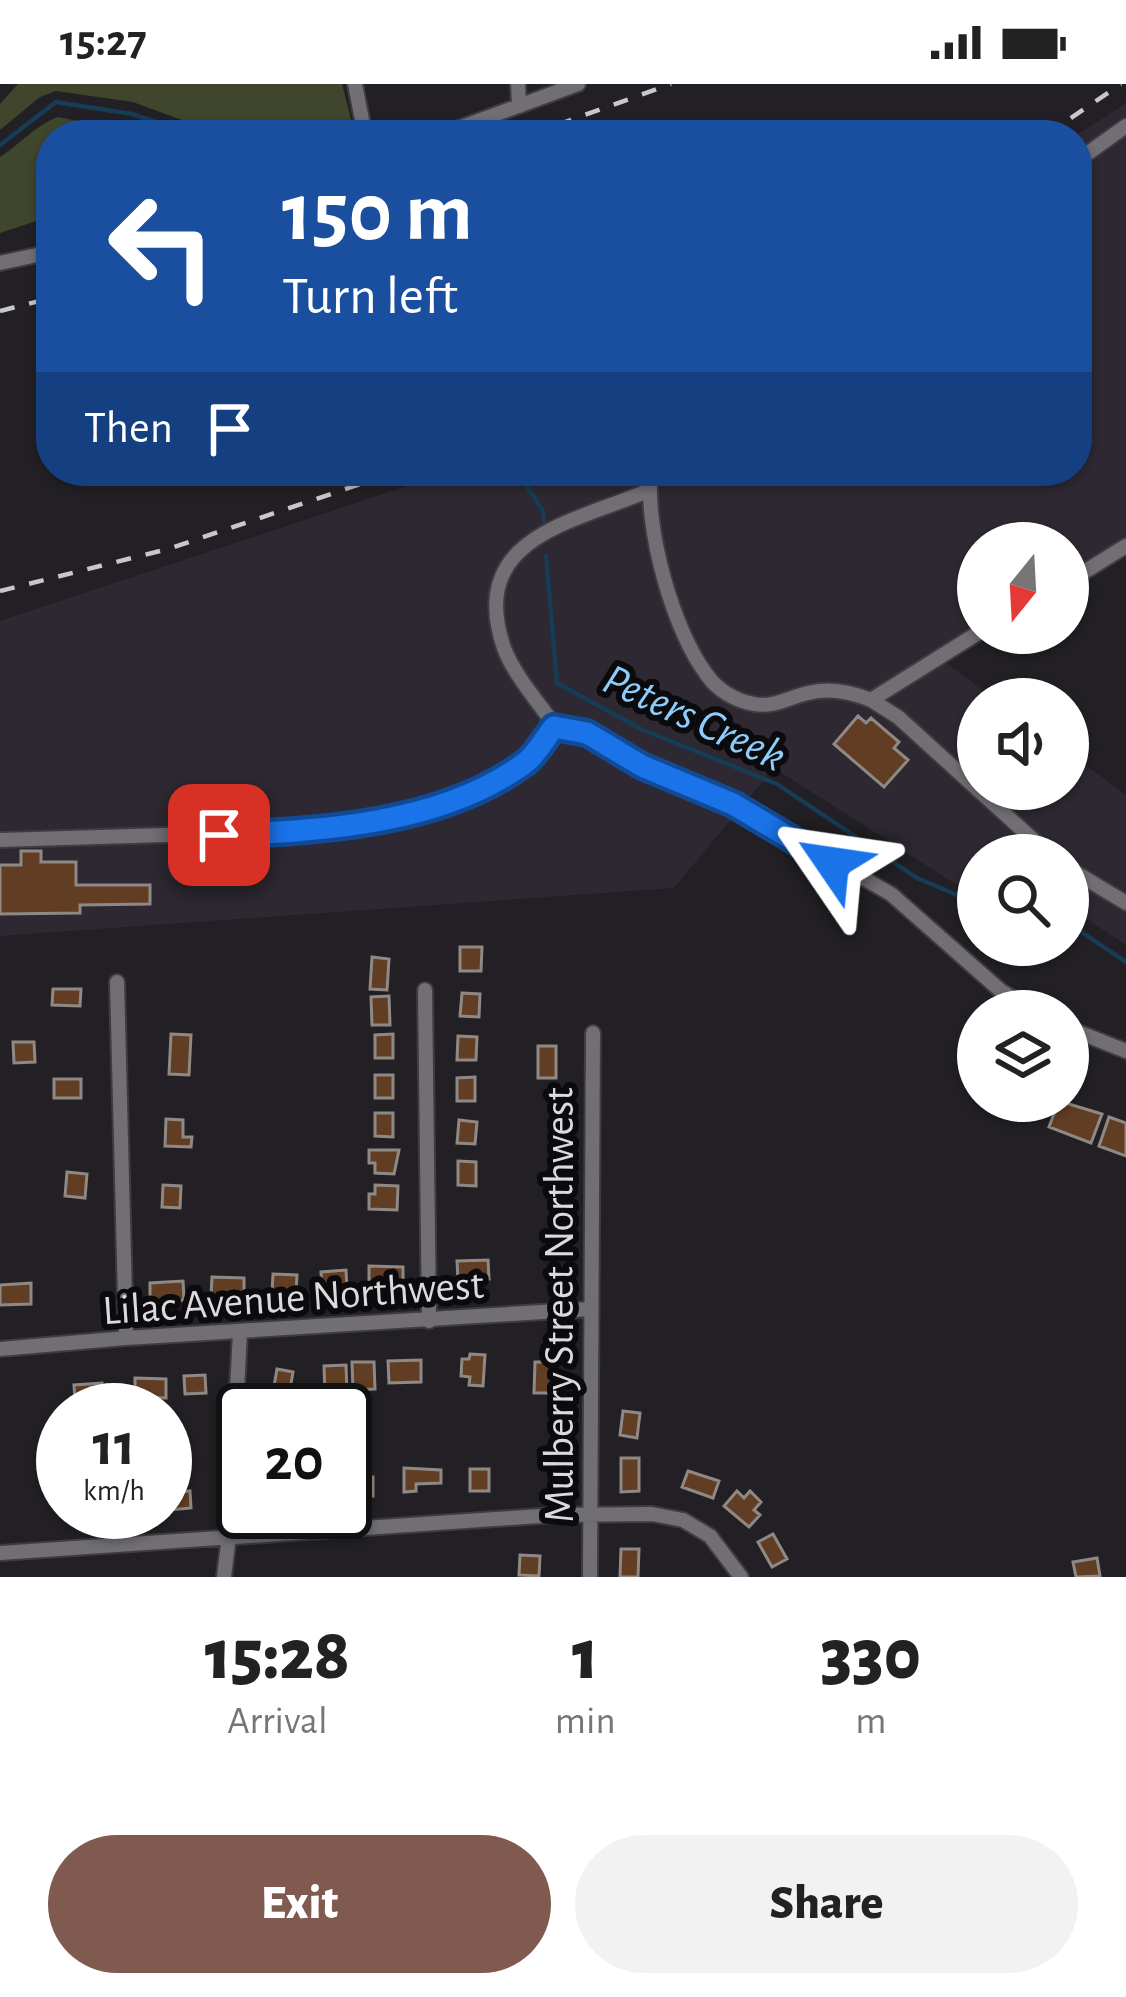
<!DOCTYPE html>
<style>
:root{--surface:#fff;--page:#f2f2f2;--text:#222;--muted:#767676;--accent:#805a4f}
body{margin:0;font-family:"Alegreya Sans",sans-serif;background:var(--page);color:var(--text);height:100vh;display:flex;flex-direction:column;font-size:45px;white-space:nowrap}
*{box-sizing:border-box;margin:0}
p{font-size:39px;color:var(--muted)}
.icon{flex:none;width:66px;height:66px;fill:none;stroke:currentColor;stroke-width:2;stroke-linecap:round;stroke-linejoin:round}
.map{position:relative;height:1493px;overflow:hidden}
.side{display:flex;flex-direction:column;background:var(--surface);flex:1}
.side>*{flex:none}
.hud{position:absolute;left:36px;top:36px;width:1056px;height:366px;border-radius:48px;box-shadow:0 3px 9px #0004;background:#1a4fa0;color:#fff;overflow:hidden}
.needle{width:78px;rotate:198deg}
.tools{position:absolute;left:957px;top:438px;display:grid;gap:24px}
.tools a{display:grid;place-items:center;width:132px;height:132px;border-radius:50%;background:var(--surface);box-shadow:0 3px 9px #0004;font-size:60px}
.speed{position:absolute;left:36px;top:1299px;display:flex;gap:24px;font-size:60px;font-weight:700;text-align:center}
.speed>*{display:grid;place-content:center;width:156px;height:156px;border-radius:50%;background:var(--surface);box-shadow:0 3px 9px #0004;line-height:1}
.speed small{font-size:30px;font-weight:400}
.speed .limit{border:6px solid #111;border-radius:18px;background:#fff;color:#111}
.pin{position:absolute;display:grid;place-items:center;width:102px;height:102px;color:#fff;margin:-51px;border-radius:24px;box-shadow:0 6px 18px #0006}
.me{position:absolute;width:132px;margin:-66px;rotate:302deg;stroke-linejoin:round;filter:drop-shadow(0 0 9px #0008)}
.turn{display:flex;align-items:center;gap:42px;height:252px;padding:0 48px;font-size:54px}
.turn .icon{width:156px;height:156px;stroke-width:2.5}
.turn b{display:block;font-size:84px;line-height:102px}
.then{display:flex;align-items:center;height:114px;padding:0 48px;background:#0003;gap:24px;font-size:45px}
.eta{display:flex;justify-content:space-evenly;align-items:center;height:204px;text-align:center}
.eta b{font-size:72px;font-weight:800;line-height:84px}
.primary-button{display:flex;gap:24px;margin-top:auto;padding:24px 48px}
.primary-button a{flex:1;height:138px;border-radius:72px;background:var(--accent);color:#fff;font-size:48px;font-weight:800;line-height:138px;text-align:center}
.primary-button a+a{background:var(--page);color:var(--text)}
.status{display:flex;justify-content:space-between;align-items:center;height:84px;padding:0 60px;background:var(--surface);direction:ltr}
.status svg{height:33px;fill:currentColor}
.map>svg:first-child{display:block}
.built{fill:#2d2831}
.green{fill:#3f462c}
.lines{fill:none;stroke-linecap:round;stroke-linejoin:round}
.stream{stroke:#163c56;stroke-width:4.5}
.building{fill:#613d24;stroke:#8f8985;stroke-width:3}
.minor-casing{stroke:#3e3c3f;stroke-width:18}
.minor{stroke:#716e74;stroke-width:14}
.rail{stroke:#c9c7ca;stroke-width:4.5;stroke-dasharray:15 15;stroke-linecap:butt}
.route-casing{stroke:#114b97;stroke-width:30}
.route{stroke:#1a73e8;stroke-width:21}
.labels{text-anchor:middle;stroke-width:12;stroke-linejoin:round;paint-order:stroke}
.street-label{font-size:42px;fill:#dcdadd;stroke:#0b0a0c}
.water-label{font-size:45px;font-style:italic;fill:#8dccfb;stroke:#0b0a0c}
</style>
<div class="status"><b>15:27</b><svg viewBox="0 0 49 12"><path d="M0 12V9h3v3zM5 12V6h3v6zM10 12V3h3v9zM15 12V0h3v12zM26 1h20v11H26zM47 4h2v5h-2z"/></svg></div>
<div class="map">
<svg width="1126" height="1493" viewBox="0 0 1126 1493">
<rect width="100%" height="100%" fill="#222024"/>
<path class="built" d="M1126,19V462L1068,499V459H978V549H991L946,579L995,615H978V705H1068V668L1126,711V861L1068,823V771H978V811L971,810L774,684L674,804L0,852V537L452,387H1077V51Z"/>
<path class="green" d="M18,0H342L355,51H256L247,40L235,36L198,42L133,18L56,7L40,13L0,46V20Z
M58,33L148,51H51V132L0,149V73C19,61 37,40 58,33Z"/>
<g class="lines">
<path class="stream" d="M214,51L234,50
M0,61L56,18L132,30L194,51
M517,387L543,427L544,437
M546,472L557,599L643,646L777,700L917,794L978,820
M1068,839L1126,878"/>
</g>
<path class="building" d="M858,632L866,639L871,634L899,658L894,664L908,676L884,703L834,660Z
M21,767H41V778H76V801H150V820L80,821V829L0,830V781H21Z
M460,863H482L481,887H460Z
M372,873L389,875L387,906L370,905Z
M53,905H81L80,922L52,921Z
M462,909L480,910L479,933L460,932Z
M389,912L390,941H372L371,913Z
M171,950L191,951L189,991L169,990Z
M393,950V974H375V951Z
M458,952L477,953L476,976H457Z
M13,958H34L35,978L14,979Z
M538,962H556V994H538Z
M375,991H393V1014H375Z
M475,993V1017H457V994Z
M54,995H81V1014H54Z
M1059,1017L1102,1030L1091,1059L1049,1043Z
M375,1029H393V1053L375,1052Z
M1109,1033L1126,1039V1072L1099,1062Z
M166,1035L183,1036V1053H192L191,1063L165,1062Z
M459,1036L477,1038L475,1060L457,1059Z
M369,1066H399L394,1090L375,1089V1079H369Z
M458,1077L476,1078V1102L458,1101Z
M67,1088L87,1090L85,1114L65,1112Z
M163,1101L181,1102L180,1124L162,1123Z
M375,1101L398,1102L397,1126L369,1125V1110H375Z
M488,1176L489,1195L458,1196L457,1177Z
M369,1182L403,1183V1203L369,1202Z
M346,1186L347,1205L322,1206L321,1188Z
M273,1190L297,1191L296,1209L272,1208Z
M212,1193L244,1194V1213L211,1212Z
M183,1197L184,1216L150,1218V1199Z
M31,1199V1220L0,1221V1201Z
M470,1270L485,1271L483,1302L469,1301L470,1293L461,1292L462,1275H469Z
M421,1276V1298L389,1299L388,1277Z
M352,1278H374L375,1305L353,1306Z
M535,1278H552L551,1309H534Z
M346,1281L347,1310L325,1311L324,1282Z
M277,1285L293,1288L289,1311L273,1308Z
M205,1291L206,1309L185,1310L184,1292Z
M135,1294L166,1295V1314L135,1313Z
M102,1299L103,1317L75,1319L74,1301Z
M623,1327L640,1329L637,1354L620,1351Z
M621,1374H639V1407L621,1408Z
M404,1384L441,1386V1399L416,1400V1407L404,1408Z
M470,1385H489V1407H470Z
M688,1387L719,1397L713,1414L682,1403Z
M364,1389L365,1393H373V1412H349L353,1390Z
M190,1407L191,1424L168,1426L167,1409Z
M737,1407L744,1414L750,1407L761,1418L754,1426L760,1431L749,1443L724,1422Z
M773,1450L787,1475L772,1483L758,1458Z
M621,1465H639L638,1493H620Z
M520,1471L540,1472L539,1492L519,1491Z
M1097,1474L1100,1492L1076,1493L1073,1478Z"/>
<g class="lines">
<defs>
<path id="minor" d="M355,0L365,51
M518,0L519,22
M440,51L578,0
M1077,77L1126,42
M0,179L51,168
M651,387C644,442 673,547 707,591C717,606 736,617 754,620C773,624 790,613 808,609C830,603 851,608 871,616L978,549
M1068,498L1126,462
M871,616L898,633L1050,771
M555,642L587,649L642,682L733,720L891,810L1001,907L1034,927
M0,756L332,746L468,713L529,676L555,642C539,619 514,591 504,564C466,453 573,439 650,406
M1068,784L1126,819
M117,898L126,1254
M425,906L429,1237
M1068,944L1126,967
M0,1265L126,1254L590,1225
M0,1469L555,1431L652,1430L683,1436L710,1452L741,1493
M224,1493L230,1443L240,1248
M590,1493L593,949"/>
</defs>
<use href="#minor" class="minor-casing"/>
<use href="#minor" class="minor"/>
<path class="rail" d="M529,51L671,0
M1046,51L1121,0
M0,227L51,214
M0,507L168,465L399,387"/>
</g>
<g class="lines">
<defs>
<path id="route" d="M219,751C319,747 441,741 525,679C537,670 545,654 554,643L587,649L642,682L733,720L832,779"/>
</defs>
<use href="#route" class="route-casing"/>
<use href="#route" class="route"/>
</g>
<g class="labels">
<g class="street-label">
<text transform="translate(293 1212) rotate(-4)" y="15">Lilac Avenue Northwest</text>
<text transform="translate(558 1221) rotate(-90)" y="15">Mulberry Street Northwest</text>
</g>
<g class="water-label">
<text transform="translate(695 632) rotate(25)" y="16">Peters Creek</text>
</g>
</g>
</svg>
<div class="tools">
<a><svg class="needle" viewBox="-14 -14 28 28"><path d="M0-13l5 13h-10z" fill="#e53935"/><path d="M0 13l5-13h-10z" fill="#767676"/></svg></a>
<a><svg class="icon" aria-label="sound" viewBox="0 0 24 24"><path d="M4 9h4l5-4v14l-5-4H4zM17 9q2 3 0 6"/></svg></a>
<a><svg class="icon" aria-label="search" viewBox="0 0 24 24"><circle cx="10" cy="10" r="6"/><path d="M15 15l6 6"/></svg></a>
<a><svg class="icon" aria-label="layers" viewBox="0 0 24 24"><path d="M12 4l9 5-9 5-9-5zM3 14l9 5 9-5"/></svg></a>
</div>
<div class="speed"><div>11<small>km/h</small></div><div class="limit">20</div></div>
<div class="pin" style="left:219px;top:751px;background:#d93025"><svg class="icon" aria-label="arrive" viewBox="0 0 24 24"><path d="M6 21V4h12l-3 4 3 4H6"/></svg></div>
<svg class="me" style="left:832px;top:779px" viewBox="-20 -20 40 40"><path d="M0-17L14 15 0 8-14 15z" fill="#1a73e8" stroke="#fff" stroke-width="4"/></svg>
<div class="hud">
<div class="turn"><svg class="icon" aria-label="left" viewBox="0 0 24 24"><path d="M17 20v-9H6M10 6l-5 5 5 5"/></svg><div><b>150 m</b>Turn left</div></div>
<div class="then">Then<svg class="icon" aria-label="arrive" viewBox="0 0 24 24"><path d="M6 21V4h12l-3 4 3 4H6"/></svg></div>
</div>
</div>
<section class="side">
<div class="eta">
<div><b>15:28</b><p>Arrival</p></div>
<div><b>1</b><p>min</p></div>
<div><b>330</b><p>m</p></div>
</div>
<div class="primary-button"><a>Exit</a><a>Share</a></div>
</section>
